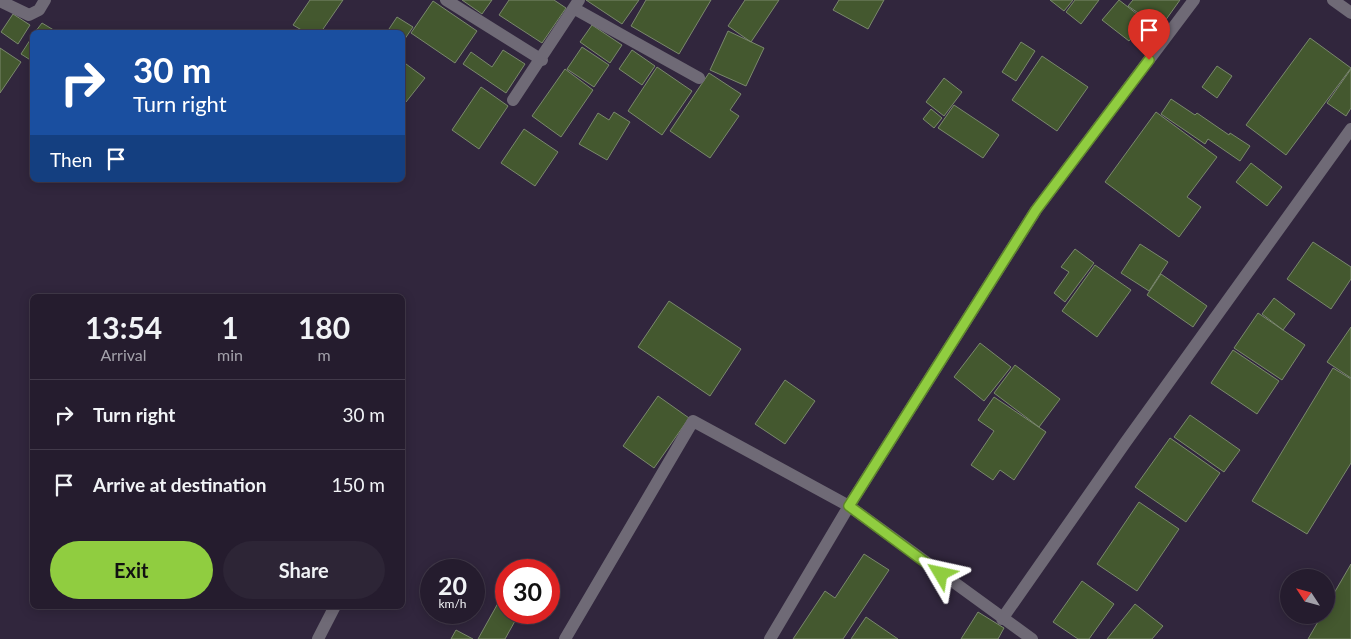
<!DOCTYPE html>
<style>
:root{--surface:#251c2e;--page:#2d2536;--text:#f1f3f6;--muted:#a3a1aa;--line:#423a4a;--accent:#90cd40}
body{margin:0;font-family:Lato,sans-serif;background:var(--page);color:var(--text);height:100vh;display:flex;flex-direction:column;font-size:19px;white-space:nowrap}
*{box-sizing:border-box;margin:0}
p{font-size:16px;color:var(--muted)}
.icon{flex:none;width:28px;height:28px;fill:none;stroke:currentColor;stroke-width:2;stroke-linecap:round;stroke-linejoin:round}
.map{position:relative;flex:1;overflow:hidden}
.panel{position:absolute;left:30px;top:294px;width:375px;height:315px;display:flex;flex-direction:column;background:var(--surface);border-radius:8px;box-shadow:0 2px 12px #0003,0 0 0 1px var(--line)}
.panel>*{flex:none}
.hud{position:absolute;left:30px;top:30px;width:375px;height:152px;border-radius:8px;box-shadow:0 2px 12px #0003,0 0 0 1px var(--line);background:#1a4fa0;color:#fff;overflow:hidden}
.needle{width:32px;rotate:306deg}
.buttons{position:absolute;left:1280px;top:569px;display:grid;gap:10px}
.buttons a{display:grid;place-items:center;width:55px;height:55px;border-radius:50%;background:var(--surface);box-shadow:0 2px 12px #0003,0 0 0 1px var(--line);font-size:25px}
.speed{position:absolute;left:420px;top:559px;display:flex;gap:10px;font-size:25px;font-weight:700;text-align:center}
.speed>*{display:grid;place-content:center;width:65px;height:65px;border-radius:50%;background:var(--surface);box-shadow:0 2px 12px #0003,0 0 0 1px var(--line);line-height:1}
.speed small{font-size:12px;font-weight:400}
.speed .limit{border:8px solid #d22;background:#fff;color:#111}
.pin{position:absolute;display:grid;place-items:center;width:42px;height:42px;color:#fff;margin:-51px -21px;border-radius:50% 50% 50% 0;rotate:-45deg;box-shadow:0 0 5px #0007}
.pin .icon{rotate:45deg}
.me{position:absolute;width:55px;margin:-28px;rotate:306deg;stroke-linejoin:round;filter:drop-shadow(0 0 4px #0008)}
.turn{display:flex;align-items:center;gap:18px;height:105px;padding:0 20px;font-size:22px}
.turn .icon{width:65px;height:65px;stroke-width:2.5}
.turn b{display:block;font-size:35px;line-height:42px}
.then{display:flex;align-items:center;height:48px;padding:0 20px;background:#0003;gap:10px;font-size:19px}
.eta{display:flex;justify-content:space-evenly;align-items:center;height:85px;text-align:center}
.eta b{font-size:30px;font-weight:700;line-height:35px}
.button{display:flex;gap:10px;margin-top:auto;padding:10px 20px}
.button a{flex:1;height:58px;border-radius:30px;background:var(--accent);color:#111;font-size:20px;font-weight:700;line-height:58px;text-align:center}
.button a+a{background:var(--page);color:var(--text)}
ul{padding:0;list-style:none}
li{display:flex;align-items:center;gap:15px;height:70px;padding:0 20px;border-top:1px solid var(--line)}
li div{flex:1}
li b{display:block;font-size:19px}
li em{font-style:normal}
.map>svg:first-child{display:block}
.building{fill:#44582f;stroke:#7a886d}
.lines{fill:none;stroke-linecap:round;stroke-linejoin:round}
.minor{stroke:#6f6a76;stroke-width:12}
.route-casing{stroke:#5e852a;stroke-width:12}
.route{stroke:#90cd40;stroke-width:9}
</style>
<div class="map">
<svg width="1351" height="639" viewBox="0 0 1351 639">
<rect width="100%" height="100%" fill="#31263d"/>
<path class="building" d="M310,0H343L321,32H305L293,25Z
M462,0H492L482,14Z
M509,0H554L566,8L542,43L499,15Z
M586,0H639L622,24Z
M646,0H711L679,54L631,26Z
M745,0H779L751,42L728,26Z
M839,0H884L868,29L833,10Z
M1050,0H1073L1064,11Z
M1075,0H1099L1081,24L1066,12Z
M1119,0L1146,21L1129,41L1102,20Z
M1133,0H1180L1160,28L1128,6Z
M433,1L477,31L455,63L411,33Z
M13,14L30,25L18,44L1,32Z
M397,17L413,27L402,43V32H387Z
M42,23L57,32H35Z
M592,25L622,45L610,63L580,42Z
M728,31L764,48L746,86L710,70Z
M32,37V61L21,54Z
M1310,38L1351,68L1286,155L1246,125Z
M1021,42L1035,51L1016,81L1002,72Z
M582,47L609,65L594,87L567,69Z
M0,48L21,62L0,93Z
M503,50L525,64L506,93L463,64L471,52L492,67Z
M632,50L655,66L642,85L619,69Z
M1042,56L1088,87L1057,131L1012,100Z
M402,61L425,78L406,102L402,99Z
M1217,66L1232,76L1217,98L1202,87Z
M657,67L692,91L662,135L628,111Z
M565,69L593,90L561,137L532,116Z
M1351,69V108L1346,116L1327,103Z
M709,73L741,94L730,110L739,116L710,158L670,131Z
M944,78L962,92L944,116L926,102Z
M481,87L508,106L479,149L452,130Z
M1171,99L1195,115L1197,113L1229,135L1230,133L1250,146L1240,161L1208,139L1205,144L1161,114Z
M954,105L999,135L983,158L938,128Z
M931,109L942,118L934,128L923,119Z
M614,112L630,122L607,160L579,144L598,113L609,120Z
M1156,112L1217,157L1187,197L1201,207L1179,237L1105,182Z
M524,129L558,152L535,186L501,163Z
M1251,163L1282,187L1267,206L1236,182Z
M1313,242L1351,267V279L1331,309L1287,279Z
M1140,244L1168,262L1149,291L1121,273Z
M1075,249L1094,263L1065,302L1054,293L1069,272L1061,267Z
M1095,265L1131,290L1097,337L1062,311Z
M1161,274L1207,306L1193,327L1147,295Z
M1274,298L1295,314L1283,330L1262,314Z
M669,301L741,349L710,396L638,347Z
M1258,313L1305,345L1282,380L1234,348Z
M1351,327V378L1327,362Z
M980,343L1011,367L984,401L954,377Z
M1233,350L1279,381L1257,414L1211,383Z
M1015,365L1060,399L1039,427L994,393Z
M1333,368L1351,379V463L1307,534L1252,501Z
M785,380L815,401L785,444L755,424Z
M658,396L689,418L654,468L623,446Z
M994,397L1046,432L1014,480L1000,470L993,480L971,465L994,431L978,420Z
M1190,415L1240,450L1224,472L1174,437Z
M1170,438L1220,473L1186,522L1135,487Z
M1139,502L1179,529L1137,591L1097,564Z
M864,554L889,570L843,639H793L825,591L835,598Z
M1351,564V639H1308L1322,615H1326V607Z
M1082,581L1114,604L1089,639H1078L1053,622Z
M502,596L506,598V612H520L505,639H478Z
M1135,604L1163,626L1152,639H1107Z
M978,612L1004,628L998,639H961Z
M866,617L898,639H851Z
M456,630L473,639H451Z"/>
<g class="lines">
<path class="minor" d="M446,0L542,60
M1333,0L1351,13
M0,1L29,15L39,10L45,0
M575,9L699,78
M513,100L579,0
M1002,619L1125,443L1351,129
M318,639L335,606
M565,639L693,421L849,506L770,639
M1032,639L849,506L1036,210L1194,0"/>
</g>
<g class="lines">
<defs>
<path id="route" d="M941,574L849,506L1036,210L1149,60"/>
</defs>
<use href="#route" class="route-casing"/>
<use href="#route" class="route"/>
</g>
</svg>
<div class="buttons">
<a><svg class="needle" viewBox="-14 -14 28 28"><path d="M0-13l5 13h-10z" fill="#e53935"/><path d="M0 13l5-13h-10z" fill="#a3a1aa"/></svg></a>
</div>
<div class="speed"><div>20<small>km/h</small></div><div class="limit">30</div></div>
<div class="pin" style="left:1149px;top:60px;background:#d93025"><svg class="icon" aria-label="arrive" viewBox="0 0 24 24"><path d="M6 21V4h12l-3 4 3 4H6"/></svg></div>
<svg class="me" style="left:941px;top:574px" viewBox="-20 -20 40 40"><path d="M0-17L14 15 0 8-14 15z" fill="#90cd40" stroke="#fff" stroke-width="4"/></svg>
<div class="hud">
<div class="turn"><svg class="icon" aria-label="right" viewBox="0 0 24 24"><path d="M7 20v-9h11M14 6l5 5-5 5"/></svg><div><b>30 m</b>Turn right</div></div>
<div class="then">Then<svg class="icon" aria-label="arrive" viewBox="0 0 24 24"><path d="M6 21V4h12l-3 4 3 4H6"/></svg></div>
</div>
<section class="panel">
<div class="eta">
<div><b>13:54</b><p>Arrival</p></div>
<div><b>1</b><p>min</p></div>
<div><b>180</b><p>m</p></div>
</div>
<ul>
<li><svg class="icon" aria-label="right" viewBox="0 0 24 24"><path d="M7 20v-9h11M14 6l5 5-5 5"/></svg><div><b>Turn right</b></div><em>30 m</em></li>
<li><svg class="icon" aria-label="arrive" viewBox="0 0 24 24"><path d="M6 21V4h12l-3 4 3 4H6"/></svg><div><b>Arrive at destination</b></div><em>150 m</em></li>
</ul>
<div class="button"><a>Exit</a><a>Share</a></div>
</section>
</div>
